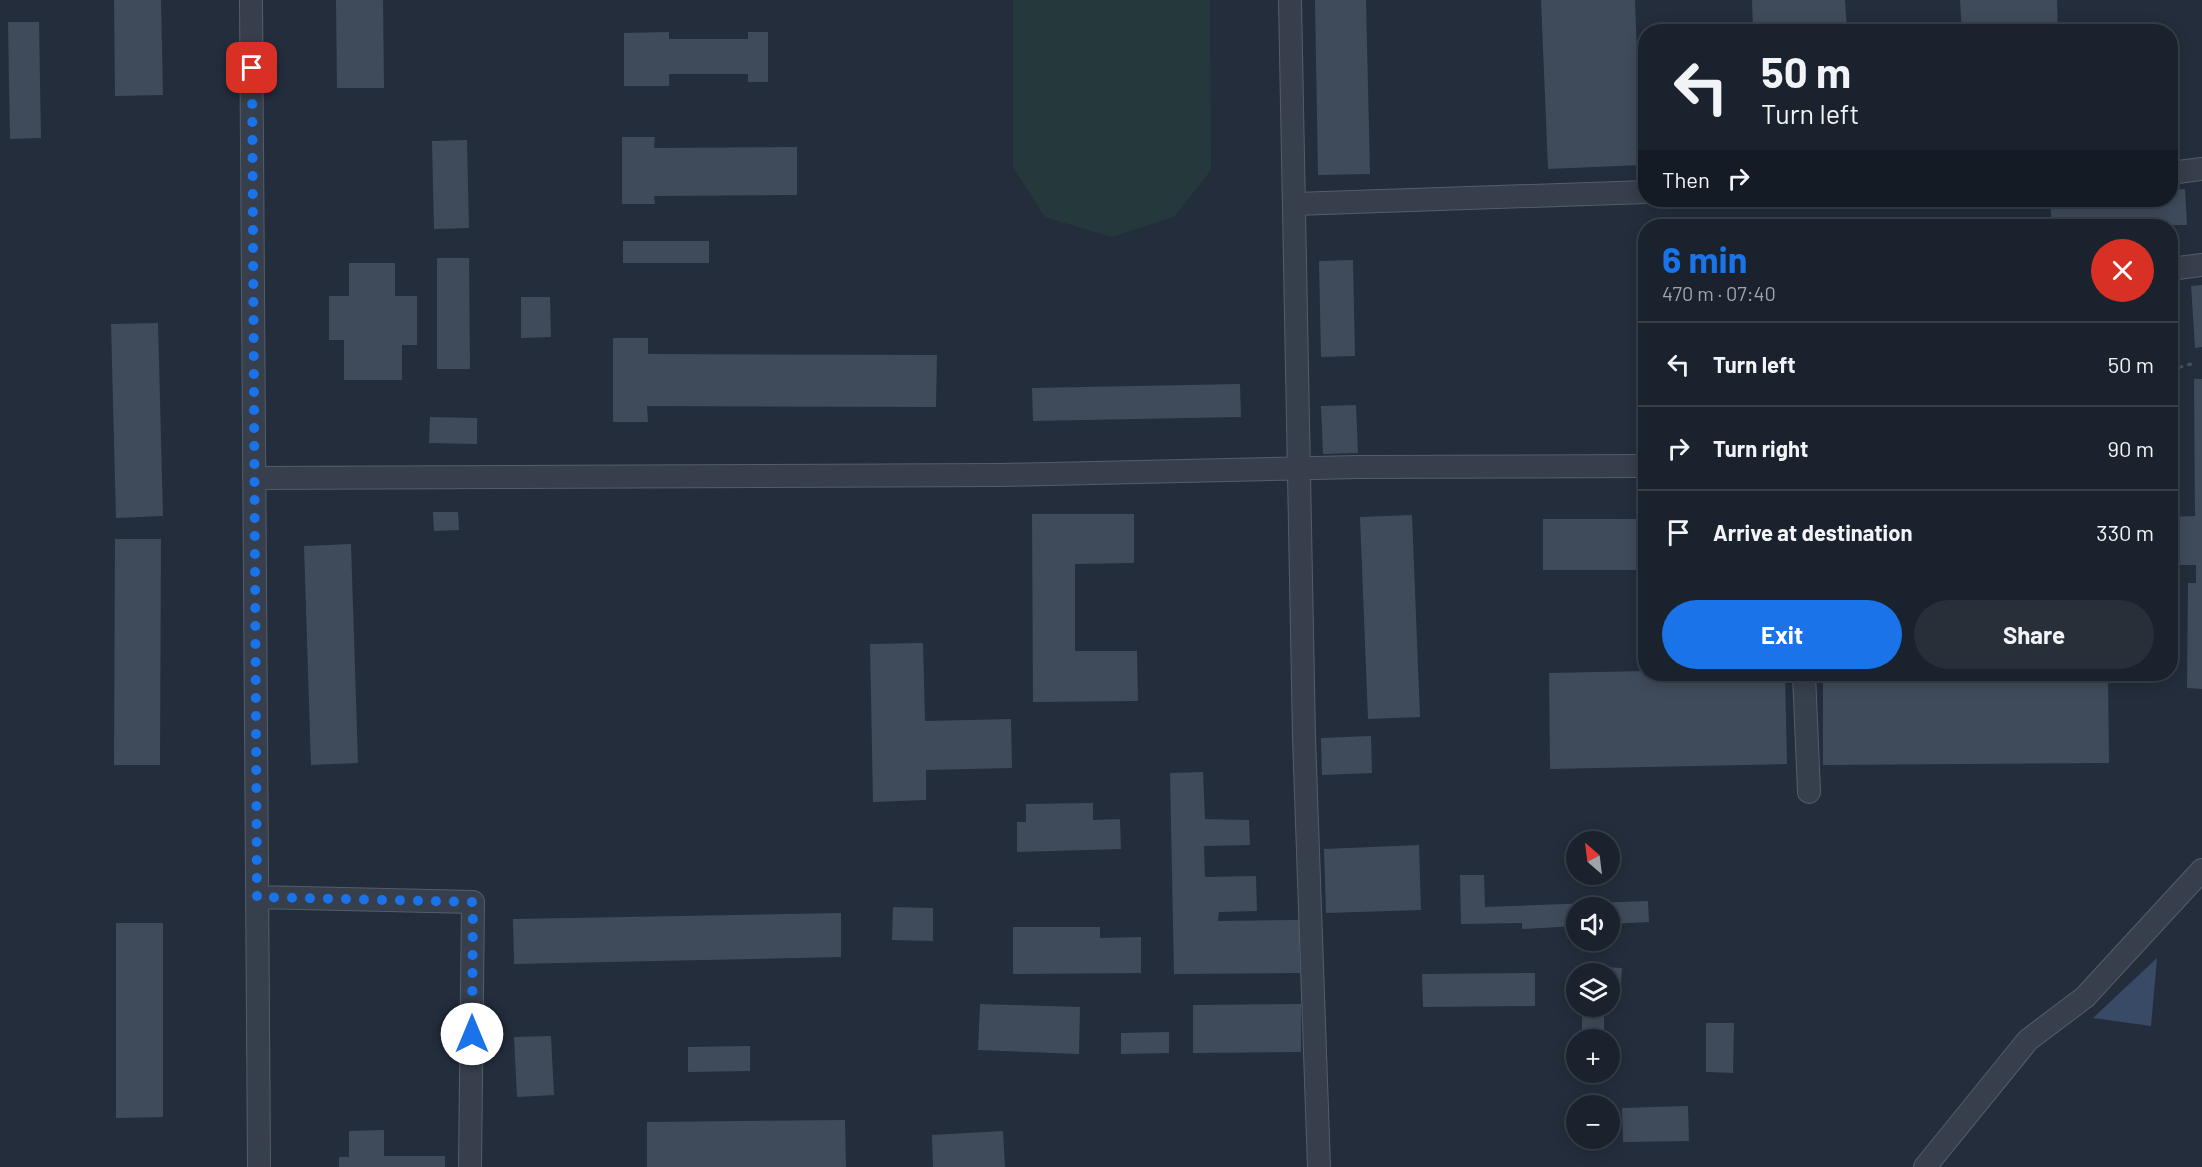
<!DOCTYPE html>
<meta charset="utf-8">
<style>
:root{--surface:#1a222d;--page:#272f39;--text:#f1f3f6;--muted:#9fa4aa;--line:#383f49;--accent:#1a73e8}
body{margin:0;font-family:Barlow,sans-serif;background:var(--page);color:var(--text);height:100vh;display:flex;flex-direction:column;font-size:22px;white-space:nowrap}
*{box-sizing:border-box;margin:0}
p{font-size:20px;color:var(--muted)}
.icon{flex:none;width:33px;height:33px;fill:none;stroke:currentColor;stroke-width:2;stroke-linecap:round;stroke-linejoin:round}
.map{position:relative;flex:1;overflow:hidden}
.details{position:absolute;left:1638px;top:219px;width:540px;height:462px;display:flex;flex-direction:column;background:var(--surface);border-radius:24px;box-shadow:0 3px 15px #0003,0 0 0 2px var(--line)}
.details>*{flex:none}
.hud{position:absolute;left:1638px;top:24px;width:540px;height:183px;border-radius:24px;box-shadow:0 3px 15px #0003,0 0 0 2px var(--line);background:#1a222d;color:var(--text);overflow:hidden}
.needle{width:39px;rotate:332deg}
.controls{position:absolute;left:1566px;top:831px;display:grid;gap:12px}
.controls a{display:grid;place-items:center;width:54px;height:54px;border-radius:50%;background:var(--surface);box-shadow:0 3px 15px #0003,0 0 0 2px var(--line);font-size:30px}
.pin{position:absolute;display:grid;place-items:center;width:51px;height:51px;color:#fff;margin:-26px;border-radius:12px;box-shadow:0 3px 9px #0006}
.me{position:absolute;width:66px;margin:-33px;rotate:0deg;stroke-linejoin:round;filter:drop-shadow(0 0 4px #0008)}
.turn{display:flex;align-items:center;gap:21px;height:126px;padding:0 24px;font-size:27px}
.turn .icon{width:78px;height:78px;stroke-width:2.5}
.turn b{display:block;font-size:42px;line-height:51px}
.then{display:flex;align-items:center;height:57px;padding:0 24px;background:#0003;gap:12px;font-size:22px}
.round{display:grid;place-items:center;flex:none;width:63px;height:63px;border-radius:32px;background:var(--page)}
.head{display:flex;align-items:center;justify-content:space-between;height:102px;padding:0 24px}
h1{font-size:36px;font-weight:700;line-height:45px;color:var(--accent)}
.cta{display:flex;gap:12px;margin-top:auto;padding:12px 24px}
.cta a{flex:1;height:69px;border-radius:36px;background:var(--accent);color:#fff;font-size:24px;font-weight:700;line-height:69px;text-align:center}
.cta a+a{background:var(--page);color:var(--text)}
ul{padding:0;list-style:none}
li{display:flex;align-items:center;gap:18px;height:84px;padding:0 24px;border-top:2px solid var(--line)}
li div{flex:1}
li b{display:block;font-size:22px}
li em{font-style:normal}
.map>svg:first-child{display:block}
.green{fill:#25393d}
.water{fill:#384a66}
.building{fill:#3f4b5b}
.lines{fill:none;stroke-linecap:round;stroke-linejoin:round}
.minor-casing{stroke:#555d6a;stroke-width:24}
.path{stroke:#43565a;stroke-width:3;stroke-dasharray:4.5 4.5;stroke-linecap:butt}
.minor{stroke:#373f4c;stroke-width:22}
.route{stroke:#1a73e8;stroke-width:10;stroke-dasharray:0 18}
</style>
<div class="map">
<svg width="2202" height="1167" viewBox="0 0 2202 1167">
<rect width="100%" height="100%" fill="#232d3c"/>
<path class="green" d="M1013,0H1210L1211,170L1174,217L1111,237L1045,217L1013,167Z"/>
<path class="water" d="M2157,958L2151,1026L2093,1018Z"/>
<path class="building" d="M114,0H161L163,95L115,96Z
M336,0H383L384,88H337Z
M1315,0H1366L1370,174L1318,175Z
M1541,0H1635L1641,165L1548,169Z
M1752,0H1845L1847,32H1753Z
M1960,0H2057L2058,32H1962Z
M8,22H39L41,138L10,139Z
M669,32V39H748V32H768V82H748V74H669V86H624V33Z
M622,137H655L654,148L797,147V195L654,196L655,204H622Z
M467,140L469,228L434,229L432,141Z
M2185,189L2187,225L2052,226L2050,200H2170V190Z
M623,241H709V263H623Z
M437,258H469L470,369H437Z
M1353,260L1355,356L1321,357L1319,261Z
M349,263H395V296H417V345H402V380H344V340H329V296H349Z
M2202,285V347L2195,348L2191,286Z
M521,297H550L551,337L521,338Z
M158,323L163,516L116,518L111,324Z
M613,338H648V354L937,355L936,407L647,406L648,422H613Z
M2194,379H2202V689L2187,688L2188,583H2196V565H2170V517L2195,516Z
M1240,384L1241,417L1033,421L1032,388Z
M1356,405L1358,453L1323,454L1321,406Z
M430,417L477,418V444L429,443Z
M433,512H458L459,530L434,531Z
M1032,514H1134V563L1075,564V651H1137L1138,701L1033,702Z
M1412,515L1420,717L1368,719L1360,517Z
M1543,519H1646V570H1543Z
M115,539H161L160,765H114Z
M351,544L358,763L311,765L304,546Z
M923,643L925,721L1011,719L1012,768L926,770V800L873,802L870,644Z
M1646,671V674H1785L1787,764L1550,769L1549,673Z
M1823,674H2108L2109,763L1823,765Z
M1371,736L1372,773L1322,775L1321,738Z
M1203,772L1205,819L1249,820L1250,845L1204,846L1205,877L1256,876L1257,911L1219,912L1218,921L1299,920L1300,973L1174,974L1170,773Z
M1093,803V820L1120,819L1121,849L1017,852V822H1026V804Z
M1419,845L1421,910L1326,913L1324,849Z
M1460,875H1484L1485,907L1648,901L1649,922L1610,924V908H1576V926L1522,929V923L1461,924Z
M893,907L933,908V941L892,940Z
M841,913V957L514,964L513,919Z
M116,923H163V1117L116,1118Z
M1013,927H1100V938L1141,937V973L1013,974Z
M1605,967L1622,968L1621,983H1610V974H1604Z
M1535,973V1006L1423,1007L1422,974Z
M980,1004L1080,1007L1079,1054L978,1050Z
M1301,1004V1052L1193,1053V1005Z
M1582,1012H1604V1040H1582Z
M1706,1023H1734L1733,1073L1706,1072Z
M1169,1032V1053L1121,1054V1033Z
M551,1036L554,1095L517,1097L514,1037Z
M750,1046V1071L688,1072V1047Z
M1688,1106L1689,1141L1623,1142L1622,1108Z
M845,1120L846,1167H647V1122Z
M384,1130V1156H445V1167H339V1157H349V1131Z
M1003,1131L1005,1167H933L932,1135Z"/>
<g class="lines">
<defs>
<path id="minor" d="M251,0L259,1167
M1290,0L1304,737L1319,1167
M2170,173L2202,169
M1295,204L1646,192
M2170,269L2202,265
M254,478L1001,475L1358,467L1646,466
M1804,674L1809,792
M257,897L473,902L470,1167
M1925,1167L2028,1040L2085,997L2202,870"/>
</defs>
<use href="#minor" class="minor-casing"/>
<path class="path" d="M2170,370L2194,363"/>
<use href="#minor" class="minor"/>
</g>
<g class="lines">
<path class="route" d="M252,68L257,897L473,902L472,1034"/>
</g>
</svg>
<div class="controls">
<a><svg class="needle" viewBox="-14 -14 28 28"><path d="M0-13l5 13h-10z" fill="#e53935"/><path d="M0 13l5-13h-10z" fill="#9fa4aa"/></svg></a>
<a><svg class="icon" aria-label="sound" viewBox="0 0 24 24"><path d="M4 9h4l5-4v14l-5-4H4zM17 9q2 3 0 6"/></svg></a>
<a><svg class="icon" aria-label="layers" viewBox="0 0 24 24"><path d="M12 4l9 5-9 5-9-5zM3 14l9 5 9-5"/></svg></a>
<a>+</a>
<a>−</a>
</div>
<div class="pin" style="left:252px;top:68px;background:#d93025"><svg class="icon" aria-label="arrive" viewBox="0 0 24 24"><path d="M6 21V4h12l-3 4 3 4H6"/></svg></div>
<svg class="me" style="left:472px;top:1034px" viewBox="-20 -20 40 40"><circle r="19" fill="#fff"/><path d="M0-13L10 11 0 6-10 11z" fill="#1a73e8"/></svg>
<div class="hud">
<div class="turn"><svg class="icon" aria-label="left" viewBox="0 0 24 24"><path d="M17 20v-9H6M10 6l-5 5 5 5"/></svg><div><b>50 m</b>Turn left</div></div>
<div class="then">Then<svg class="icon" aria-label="right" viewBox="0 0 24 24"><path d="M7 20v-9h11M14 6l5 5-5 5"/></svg></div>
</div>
<section class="details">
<div class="head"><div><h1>6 min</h1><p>470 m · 07:40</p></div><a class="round" style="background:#d93025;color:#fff"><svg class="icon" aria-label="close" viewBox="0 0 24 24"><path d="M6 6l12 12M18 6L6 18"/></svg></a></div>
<ul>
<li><svg class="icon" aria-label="left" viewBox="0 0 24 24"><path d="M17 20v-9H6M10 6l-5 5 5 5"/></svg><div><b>Turn left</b></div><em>50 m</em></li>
<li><svg class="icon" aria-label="right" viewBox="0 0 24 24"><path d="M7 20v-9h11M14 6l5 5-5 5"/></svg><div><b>Turn right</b></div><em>90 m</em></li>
<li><svg class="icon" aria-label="arrive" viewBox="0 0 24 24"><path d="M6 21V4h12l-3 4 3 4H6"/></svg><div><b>Arrive at destination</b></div><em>330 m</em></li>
</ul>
<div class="cta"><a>Exit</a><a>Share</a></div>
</section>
</div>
